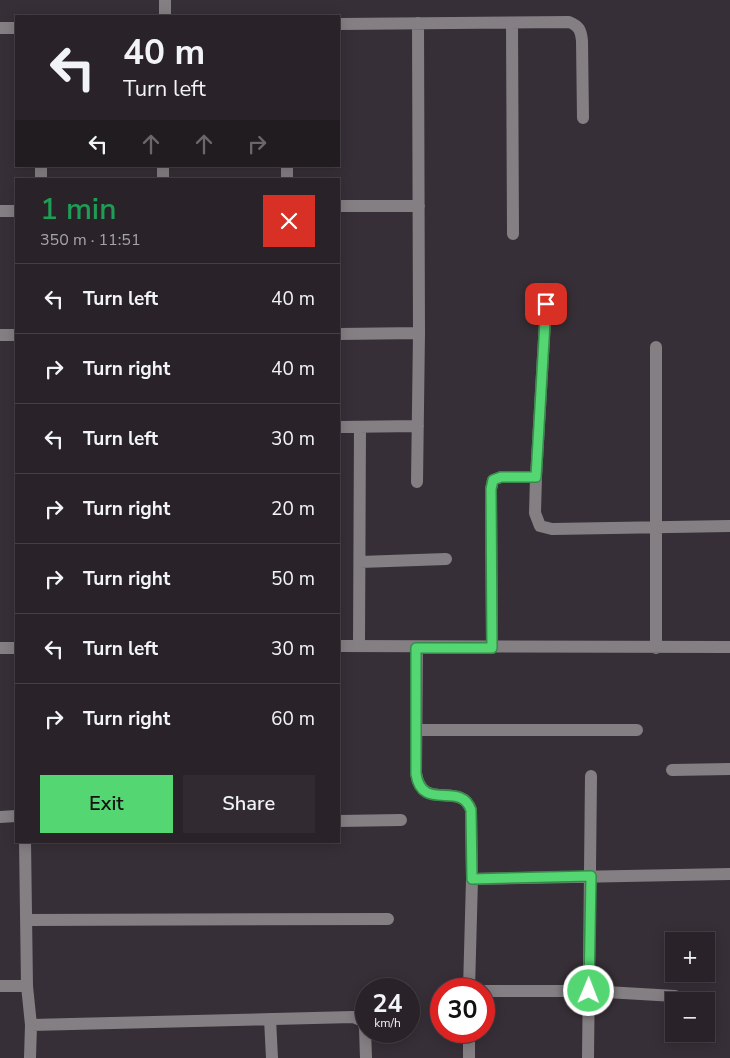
<!DOCTYPE html>
<meta charset="utf-8">
<style>
:root{--surface:#292329;--page:#312b31;--text:#f1f3f6;--muted:#a5a4a8;--line:#454046;--accent:#54d672}
body{margin:0;font-family:"Nunito Sans",sans-serif;background:var(--page);color:var(--text);height:100vh;display:flex;flex-direction:column;font-size:19px;white-space:nowrap}
*{box-sizing:border-box;margin:0}
p{font-size:16px;color:var(--muted)}
.icon{flex:none;width:28px;height:28px;fill:none;stroke:currentColor;stroke-width:2;stroke-linecap:round;stroke-linejoin:round}
.map{position:relative;flex:1;overflow:hidden}
.panel{position:absolute;left:15px;top:178px;width:325px;height:665px;display:flex;flex-direction:column;background:var(--surface);border-radius:0px;box-shadow:0 2px 12px #0003,0 0 0 1px var(--line)}
.panel>*{flex:none}
.hud{position:absolute;left:15px;top:15px;width:325px;height:152px;border-radius:0px;box-shadow:0 2px 12px #0003,0 0 0 1px var(--line);background:#292329;color:var(--text);overflow:hidden}
.fabs{position:absolute;left:665px;top:932px;display:grid;gap:10px}
.fabs a{display:grid;place-items:center;width:50px;height:50px;border-radius:0px;background:var(--surface);box-shadow:0 2px 12px #0003,0 0 0 1px var(--line);font-size:25px}
.speed{position:absolute;left:355px;top:978px;display:flex;gap:10px;font-size:25px;font-weight:700;text-align:center}
.speed>*{display:grid;place-content:center;width:65px;height:65px;border-radius:50%;background:var(--surface);box-shadow:0 2px 12px #0003,0 0 0 1px var(--line);line-height:1}
.speed small{font-size:12px;font-weight:400}
.speed .limit{border:8px solid #d22;background:#fff;color:#111}
.pin{position:absolute;display:grid;place-items:center;width:42px;height:42px;color:#fff;margin:-21px;border-radius:10px;box-shadow:0 2px 8px #0006}
.me{position:absolute;width:55px;margin:-28px;rotate:1deg;stroke-linejoin:round;filter:drop-shadow(0 0 4px #0008)}
.turn{display:flex;align-items:center;gap:18px;height:105px;padding:0 25px;font-size:22px}
.turn .icon{width:65px;height:65px;stroke-width:2.5}
.turn b{display:block;font-size:35px;line-height:42px}
.lanes{display:flex;align-items:center;height:48px;padding:0 25px;background:#0003;justify-content:center;gap:25px;direction:ltr}
.lanes .off{opacity:.35}
.round{display:grid;place-items:center;flex:none;width:52px;height:52px;border-radius:0px;background:var(--page)}
.overview{display:flex;align-items:center;justify-content:space-between;height:85px;padding:0 25px}
h1{font-size:30px;font-weight:600;line-height:38px;color:#1e9e55}
.cta{display:flex;gap:10px;margin-top:auto;padding:10px 25px}
.cta a{flex:1;height:58px;border-radius:0px;background:var(--accent);color:#111;font-size:20px;font-weight:600;line-height:58px;text-align:center}
.cta a+a{background:var(--page);color:var(--text)}
ul{padding:0;list-style:none}
li{display:flex;align-items:center;gap:15px;height:70px;padding:0 25px;border-top:1px solid var(--line)}
li div{flex:1}
li b{display:block;font-size:19px}
li em{font-style:normal}
.map>svg:first-child{display:block}
.lines{fill:none;stroke-linecap:round;stroke-linejoin:round}
.minor{stroke:#847f83;stroke-width:12}
.route-casing{stroke:#378b4a;stroke-width:12}
.route{stroke:#54d672;stroke-width:9}
</style>
<div class="map">
<svg width="730" height="1058" viewBox="0 0 730 1058">
<rect width="100%" height="100%" fill="#372f37"/>
<g class="lines">
<path class="minor" d="M165,0V16
M512,23L513,234
M339,24L569,22C579,26 581,30 582,41L583,118
M0,28H16
M287,166V179
M41,179V166
M163,179V166
M339,206H419
M0,211H16
M546,304L536,477L535,513L540,526L552,529L730,526
M339,334L419,333
M0,335H16
M656,347V648
M339,427L418,426
M417,482L419,333L418,23
M360,562L446,559
M339,646L730,647
M359,646L360,427
M417,647L416,773C422,813 461,780 471,810L472,879L469,989
M0,648H16
M492,648L491,489L493,480L501,477H536
M416,730H637
M672,770L730,769
M0,817L16,816
M339,821L401,820
M25,841L27,986L31,1025L30,1058
M472,879L730,874
M26,920L388,919
M0,986H27
M484,991H589L675,996
M270,1019L272,1058
M31,1025L353,1017L363,1021L365,1028L366,1058
M469,1031V1058
M588,1058L591,776"/>
</g>
<g class="lines">
<defs>
<path id="route" d="M546,304L536,477H501L493,480L491,489L492,648H416V774C422,813 461,780 471,810L472,879L591,876L589,991"/>
</defs>
<use href="#route" class="route-casing"/>
<use href="#route" class="route"/>
</g>
</svg>
<div class="fabs">
<a>+</a>
<a>−</a>
</div>
<div class="speed"><div>24<small>km/h</small></div><div class="limit">30</div></div>
<div class="pin" style="left:546px;top:304px;background:#d93025"><svg class="icon" aria-label="arrive" viewBox="0 0 24 24"><path d="M6 21V4h12l-3 4 3 4H6"/></svg></div>
<svg class="me" style="left:589px;top:991px" viewBox="-20 -20 40 40"><circle r="17" fill="#54d672" stroke="#fff" stroke-width="3"/><path d="M0-11L8 9 0 5-8 9z" fill="#fff"/></svg>
<div class="hud">
<div class="turn"><svg class="icon" aria-label="left" viewBox="0 0 24 24"><path d="M17 20v-9H6M10 6l-5 5 5 5"/></svg><div><b>40 m</b>Turn left</div></div>
<div class="lanes"><svg class="icon" aria-label="left" viewBox="0 0 24 24"><path d="M17 20v-9H6M10 6l-5 5 5 5"/></svg><svg class="icon off" aria-label="ahead" viewBox="0 0 24 24"><path d="M12 20V5M6 11l6-6 6 6"/></svg><svg class="icon off" aria-label="ahead" viewBox="0 0 24 24"><path d="M12 20V5M6 11l6-6 6 6"/></svg><svg class="icon off" aria-label="right" viewBox="0 0 24 24"><path d="M7 20v-9h11M14 6l5 5-5 5"/></svg></div>
</div>
<section class="panel">
<div class="overview"><div><h1>1 min</h1><p>350 m · 11:51</p></div><a class="round" style="background:#d93025;color:#fff"><svg class="icon" aria-label="close" viewBox="0 0 24 24"><path d="M6 6l12 12M18 6L6 18"/></svg></a></div>
<ul>
<li><svg class="icon" aria-label="left" viewBox="0 0 24 24"><path d="M17 20v-9H6M10 6l-5 5 5 5"/></svg><div><b>Turn left</b></div><em>40 m</em></li>
<li><svg class="icon" aria-label="right" viewBox="0 0 24 24"><path d="M7 20v-9h11M14 6l5 5-5 5"/></svg><div><b>Turn right</b></div><em>40 m</em></li>
<li><svg class="icon" aria-label="left" viewBox="0 0 24 24"><path d="M17 20v-9H6M10 6l-5 5 5 5"/></svg><div><b>Turn left</b></div><em>30 m</em></li>
<li><svg class="icon" aria-label="right" viewBox="0 0 24 24"><path d="M7 20v-9h11M14 6l5 5-5 5"/></svg><div><b>Turn right</b></div><em>20 m</em></li>
<li><svg class="icon" aria-label="right" viewBox="0 0 24 24"><path d="M7 20v-9h11M14 6l5 5-5 5"/></svg><div><b>Turn right</b></div><em>50 m</em></li>
<li><svg class="icon" aria-label="left" viewBox="0 0 24 24"><path d="M17 20v-9H6M10 6l-5 5 5 5"/></svg><div><b>Turn left</b></div><em>30 m</em></li>
<li><svg class="icon" aria-label="right" viewBox="0 0 24 24"><path d="M7 20v-9h11M14 6l5 5-5 5"/></svg><div><b>Turn right</b></div><em>60 m</em></li>
</ul>
<div class="cta"><a>Exit</a><a>Share</a></div>
</section>
</div>
